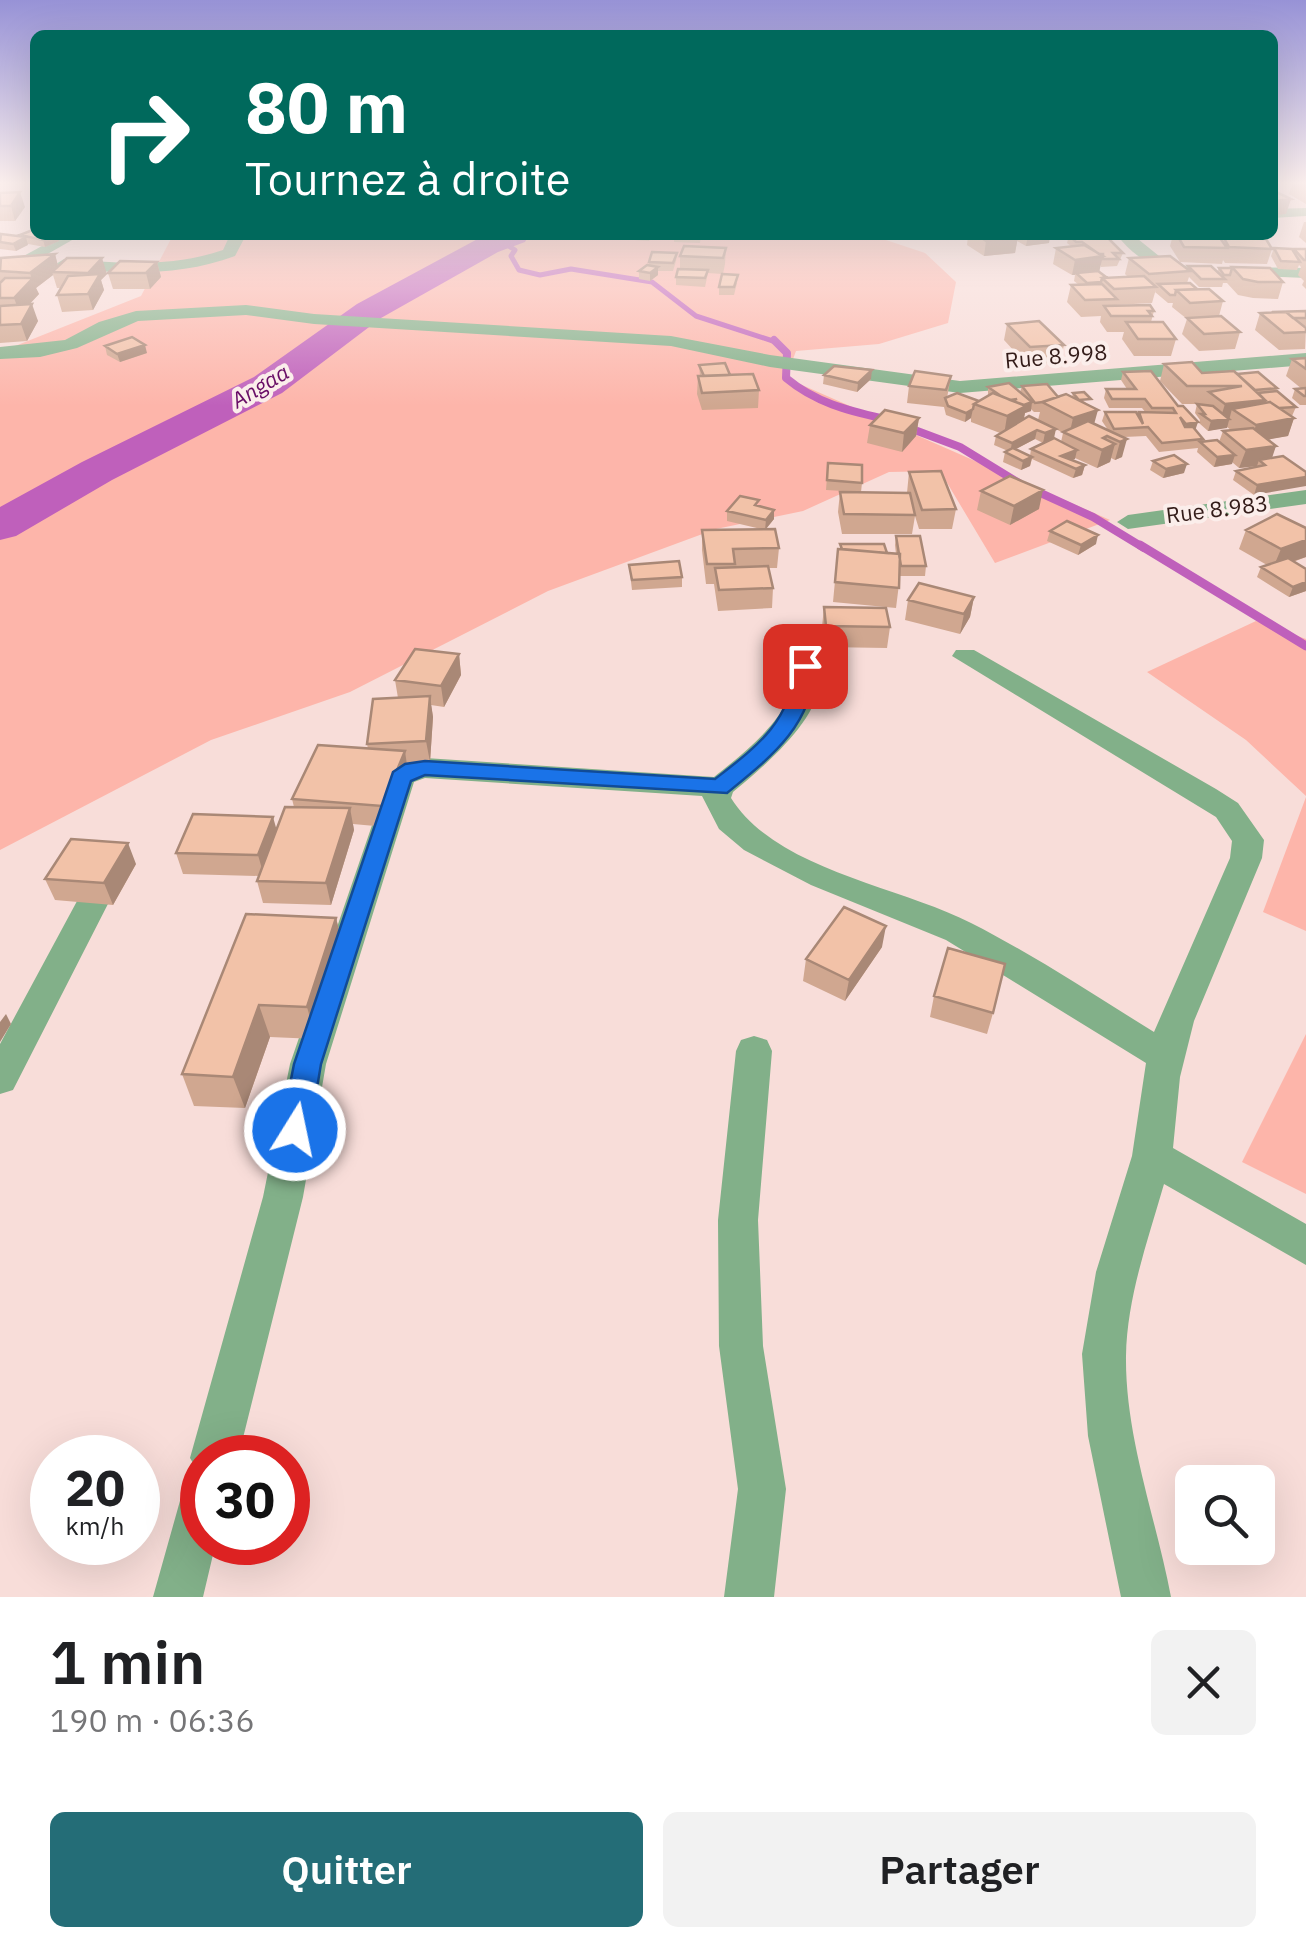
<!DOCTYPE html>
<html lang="fr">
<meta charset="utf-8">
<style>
:root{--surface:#fff;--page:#f2f2f2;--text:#202124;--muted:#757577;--accent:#246d77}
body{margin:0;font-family:"IBM Plex Sans",sans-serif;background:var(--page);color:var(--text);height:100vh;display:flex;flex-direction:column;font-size:38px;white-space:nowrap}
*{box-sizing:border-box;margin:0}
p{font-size:32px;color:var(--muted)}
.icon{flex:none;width:55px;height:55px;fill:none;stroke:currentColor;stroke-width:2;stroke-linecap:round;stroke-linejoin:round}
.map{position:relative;height:1597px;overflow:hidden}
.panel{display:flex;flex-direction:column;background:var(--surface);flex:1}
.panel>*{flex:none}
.hud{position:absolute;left:30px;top:30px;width:1248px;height:210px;border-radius:15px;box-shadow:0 10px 40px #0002;background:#00695c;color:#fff;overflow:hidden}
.tools{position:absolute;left:1175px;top:1465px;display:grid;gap:20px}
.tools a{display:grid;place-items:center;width:100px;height:100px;border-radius:15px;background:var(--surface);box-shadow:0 10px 40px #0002;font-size:50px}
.speed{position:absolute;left:30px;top:1435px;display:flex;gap:20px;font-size:50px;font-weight:700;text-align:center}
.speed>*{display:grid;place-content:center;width:130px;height:130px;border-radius:50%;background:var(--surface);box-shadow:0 10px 40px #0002;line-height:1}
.speed small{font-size:25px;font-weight:400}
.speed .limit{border:15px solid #d22;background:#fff;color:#111}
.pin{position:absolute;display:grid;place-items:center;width:85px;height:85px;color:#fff;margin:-42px;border-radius:20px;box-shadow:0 5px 15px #0006}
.me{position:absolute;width:110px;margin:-55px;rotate:10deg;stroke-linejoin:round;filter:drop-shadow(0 0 8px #0008)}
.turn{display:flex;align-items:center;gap:35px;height:210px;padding:0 50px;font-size:45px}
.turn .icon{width:130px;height:130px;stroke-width:2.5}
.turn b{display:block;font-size:70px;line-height:85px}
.round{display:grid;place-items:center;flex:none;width:105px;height:105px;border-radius:15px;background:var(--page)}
.summary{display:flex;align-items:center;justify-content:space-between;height:170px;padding:0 50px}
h1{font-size:60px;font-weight:600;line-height:75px}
.button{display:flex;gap:20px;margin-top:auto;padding:20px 50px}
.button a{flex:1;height:115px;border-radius:15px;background:var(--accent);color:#fff;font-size:40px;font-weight:600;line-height:115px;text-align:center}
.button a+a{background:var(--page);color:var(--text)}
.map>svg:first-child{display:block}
.green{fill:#fdb5aa}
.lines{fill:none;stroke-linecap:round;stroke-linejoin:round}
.stream-far2{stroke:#bf60bb;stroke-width:5}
.stream-far1{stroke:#bf60bb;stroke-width:8}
.stream{stroke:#bf60bb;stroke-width:9}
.river{fill:#bf60bb;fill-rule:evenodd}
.minor{fill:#82b089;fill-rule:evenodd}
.wall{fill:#d0a790;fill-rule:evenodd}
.shaded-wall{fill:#a98876}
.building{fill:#f2c2a8;stroke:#a98876;stroke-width:2.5}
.route{fill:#1a73e8;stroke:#114b97;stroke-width:2.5}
.labels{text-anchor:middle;stroke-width:8;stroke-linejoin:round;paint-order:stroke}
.far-street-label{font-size:22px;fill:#331c19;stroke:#fbeeeb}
.far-water-label{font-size:22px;font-style:italic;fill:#680d66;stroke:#fbeeeb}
</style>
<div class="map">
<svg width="1306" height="1597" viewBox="0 0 1306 1597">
<rect width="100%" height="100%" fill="#f8ddd9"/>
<path class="green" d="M173,235H871L925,253L956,282L948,323L879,344L796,351L786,378L1110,520L995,563L940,471L889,472L803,511L716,529L548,591L350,692L211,740L0,850V352L141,296Z
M1256,621L1306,639V796L1246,740L1147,672Z
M1306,797V931L1263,912Z
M1306,1034V1194L1242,1162Z"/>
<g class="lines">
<path class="stream-far2" d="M501,241L515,250L511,256L519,270L540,275L571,269L652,282L696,316L776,342"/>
<path class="stream-far1" d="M774,340L787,353L786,378C817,404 851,411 889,420
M904,426L960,447L1019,483
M1034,490L1093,517L1144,548"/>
<path class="stream" d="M1140,545L1306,646"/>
<path class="river" d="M485,235H529L525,242L498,252L381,318L282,393L112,480L16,536L0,540V507L82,462L254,377L357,304Z"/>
<path class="minor" d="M1306,208V216L1272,218V209Z
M62,235H81L0,281V269Z
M230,235H246L235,256C179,277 123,273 64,269L56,264L64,259C117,263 171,268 223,250Z
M1117,235H1133L1159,256L1196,270L1188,275C1159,271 1135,259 1117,235Z
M1234,267L1306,268V278L1228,275V269Z
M246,305L314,314L671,336L770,355L960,381L1306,353V365L960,393L770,367L671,346L314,324L246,315L138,321L77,348L40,357L0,359V347L65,340L99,322L136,311Z
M1306,490V504L1128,529L1117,522L1128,515Z
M789,642C800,645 806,652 813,661C843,702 761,769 733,792L731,798C776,870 899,886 971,923C1034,955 1094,995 1154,1032L1230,858L1232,841L1216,817L952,656L956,650H974L1216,789L1238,803L1264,840L1262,858L1194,1021L1180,1077L1173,1148L1306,1224V1265L1164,1184C1148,1240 1127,1297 1126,1356C1125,1437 1156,1518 1171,1597H1121L1088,1436L1082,1354L1096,1272L1132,1156L1146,1063L946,940L811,885L744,850L719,829L702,796L425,778L414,782L326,1064L303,1197L238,1458H202V1542H216L203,1597H153L185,1483L201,1476L190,1458L263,1197L290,1064L391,770L403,762L425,758L714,777C739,757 805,707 791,669C788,663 780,656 776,650Z
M95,886L107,890L111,898L13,1090L0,1094V1044L83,890Z
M754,1036L767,1040L772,1051L758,1220L763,1346L786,1489L774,1597H724L738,1489L719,1346L718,1220L736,1051L741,1040Z"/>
</g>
<path class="wall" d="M1293,182H1306V204L1289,194Z
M0,193L25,207L15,221H0Z
M1304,222H1306V243L1299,237Z
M20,235L59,241L45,247L28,244L16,251L0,249V242L21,237Z
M634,235H651L649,241L634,240Z
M674,235H701L700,243L674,242Z
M968,235H1050L1049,243L1026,246L1017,241L1015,253L984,256L967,245Z
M1069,235L1123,253L1117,266L1101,267V264L1099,272L1106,277H1128L1125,274L1129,258L1187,269L1188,266L1217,272L1219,268H1232L1283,282L1278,299L1253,298L1238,295L1227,283H1223L1222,287H1199L1189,277L1187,283L1223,301L1219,316L1240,332L1235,349L1199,351L1182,334L1187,319L1172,307L1173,303H1168L1155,292L1156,289L1152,303L1115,305L1154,311L1151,322L1176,339L1171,356H1134L1122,339L1124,332H1107L1100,322L1101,316L1081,317L1067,302L1071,285H1079L1074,281L1075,275H1072L1053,264L1056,248L1071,246L1067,243Z
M1173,235H1218L1223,242L1224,238L1272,249L1267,264L1225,263L1223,260L1222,264L1180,262L1170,246Z
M726,248L725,264L723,274L708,273L705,287L676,285V277L680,269V256Z
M1274,248L1293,251L1294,249H1306V289L1302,285L1304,281L1298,275L1301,267L1299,265L1297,270L1278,269L1271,256Z
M677,253L676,261L673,271H658V275L650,281L639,279V271L649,265V262Z
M55,254L58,266L107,274L101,280L104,290L93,310L62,312L57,295L61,288H57L53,275L36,288L39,294L29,305L38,321L27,341L0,343V259Z
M157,262L161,277L150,289H113L108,273Z
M737,283L734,295H719V287Z
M1306,311V326H1303L1306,328L1305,349L1279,350L1255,330L1260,313Z
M1007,324L1064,345L1060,362L1027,365L1004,340Z
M105,346L147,353L120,362L107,355Z
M1306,358V405H1300L1292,398L1295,389H1302L1286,376L1292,359Z
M1164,364L1202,373L1237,374L1277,388L1276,392L1296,407L1292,416L1294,418L1288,436L1268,439L1276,446L1254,495L1233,480L1236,471L1257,466L1239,468L1232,462V464L1214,467L1197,452L1198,448L1159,452L1146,436L1124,437L1122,457L1115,460L1111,458L1110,462L1097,468L1075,458L1072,460L1085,465L1082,475L1073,478L1032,459L1030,466L1021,470L1003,462L1005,452L1008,451L994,445L996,436L1000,433L971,422V418L965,422L946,415L944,407L907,403L909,386L951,376L947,398L979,401L988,397V387L1020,392L1022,386L1058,397H1072L1073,393L1089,405L1094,424L1108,430L1102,421L1105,412L1138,416L1139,412L1146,413L1142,408H1109L1104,398L1106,389H1127L1121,380L1123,372L1151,371L1203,439L1202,442H1219L1223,431L1231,430L1227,427L1208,431L1199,423L1200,420L1195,413L1197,404H1205H1182L1160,381ZM1031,409L1034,412H1040L1038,420H1023L1025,413L1031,411ZM1056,429L1063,433L1061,442L1031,449L1030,456L1016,449L1035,439L1043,443Z
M699,365L730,375L759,390L758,408L702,410L697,394L698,376H700Z
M824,375L871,379L857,392L823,384Z
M919,418L916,436L902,452L867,443L870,425Z
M1153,461L1184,473L1163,478L1150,470Z
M828,463L862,483L861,492L826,490Z
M909,472L956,509L952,529H919L915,516L912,534H842L838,512L840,492L907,493Z
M981,491L1039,509L1010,525L977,510Z
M759,506L774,510V519L766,529L779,548L777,568H768L773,588L772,608L718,611L714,584H706L702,550V530L761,529L727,521V511Z
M1306,528V557L1293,562L1306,569V591L1289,597L1257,577L1261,567L1267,565L1239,549L1246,530Z
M1050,531L1096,544L1078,555L1047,541Z
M896,536L926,566L925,576H900L896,608L833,602L838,549H840V544L896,554L895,545Z
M629,565L682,577V587L632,590Z
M974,597L970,617L960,634L905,620L908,600Z
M824,607L890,627L887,648L824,647L822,627Z
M459,654L461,675L444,707L431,705L433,717L430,762L407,764L408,772L386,827L353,824L354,830L331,905L263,903L257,881L259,876L183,874L176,853L276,829L294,807L292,799L368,749L367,744L398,698L395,680Z
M136,864L113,905L55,900L45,879Z
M336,918L344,950L316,1039L270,1037L245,1108L194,1106L182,1074Z
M882,947L845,1001L803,981L806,959Z
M934,996L993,1013L987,1034L930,1017Z"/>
<path class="shaded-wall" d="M20,192L25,207L15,221L11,206Z
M1291,199L1286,214L1272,215L1275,201Z
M54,235H57L59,241L45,247L43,240Z
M1028,235H1050L1049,243L1026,246Z
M26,237L28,245L16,251L13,244Z
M1018,237L1015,253L984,256L986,241Z
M55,254L59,270L52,272L53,275L36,288L39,294L20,314L14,298L32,280L30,273Z
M1103,256L1099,272L1076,273L1075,275H1072L1075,260Z
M102,258L107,274L101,280L104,290L93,310L88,294L92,288L88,273Z
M157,262L161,277L150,289L146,273Z
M658,267V275L650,281V273Z
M32,304L38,321L27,341L21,324Z
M145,345L147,353L120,362L117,354Z
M872,370L871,379L857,392L858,383Z
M1265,400L1259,418L1232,409L1227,428L1208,431L1211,421L1220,420L1225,404Z
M1032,402L1031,411L1025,413L1023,424L1004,435L1007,416L1017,407Z
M973,409L971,418L965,422L966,413Z
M1098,410L1093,428L1069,436L1073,418Z
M919,418L916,436L902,452L904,433Z
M1294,418L1288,436L1250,443L1256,425Z
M1198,422L1195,431L1183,433L1186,424Z
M1056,429L1054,438L1043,443L1045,433Z
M1037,430L1035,439L1010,452L1012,443Z
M1107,436L1104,449L1115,444L1110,462L1097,468L1102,450L1103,438Z
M1127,439L1122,457L1115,460L1120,442Z
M1276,446L1270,464L1259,460L1257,466L1239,468L1246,450Z
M1077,450L1075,459L1064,464L1061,456Z
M1235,455L1232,464L1214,467L1217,457Z
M1032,457L1030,466L1021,470L1023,461Z
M1187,464L1184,473L1163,478L1166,469Z
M1085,465L1082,475L1073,478L1076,469Z
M1306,477V486L1254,495L1257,485Z
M1043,490L1039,509L1010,525L1014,506Z
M774,510V519L765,530L766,520Z
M1098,535L1096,544L1078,555L1081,545Z
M1306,540V557L1273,568L1281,549Z
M1306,582V591L1289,597L1293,587Z
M974,597L970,617L960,634L964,614Z
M459,654L461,675L444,707L441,686Z
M430,696L433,717L430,762L426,741Z
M405,751L408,772L386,827L382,806Z
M350,808L354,830L331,905L326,883Z
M273,817L279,838L264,876L258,855Z
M128,843L136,864L113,905L104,883Z
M336,918L344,950L316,1039L307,1007Z
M886,926L882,947L845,1001L849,980Z
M259,1005L270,1037L245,1108L233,1077Z
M6,1014L11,1024L0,1042V1022Z"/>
<path class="building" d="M1272,190L1291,199L1275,201L1272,200Z
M20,192L11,206H0V193Z
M35,229V235H54L43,240L20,235Z
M1,234L26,237L13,244L0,242Z
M978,235H1014L1018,237L986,241Z
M1069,235H1105L1123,253H1113L1119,259H1103V254H1099L1082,242H1076Z
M1177,235H1218L1227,248L1184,247Z
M1224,238L1266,239L1272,249L1229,247Z
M1084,245L1103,256L1075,260L1056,248Z
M684,246L726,248L723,258L680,256Z
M1274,248L1292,249L1300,262L1281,261Z
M1294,249H1306V260H1304Z
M652,252L677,253L673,263L649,262Z
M55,254L30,273L0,271L1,258Z
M1170,256L1190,271L1149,274L1129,258Z
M67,258H102L88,273L52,272Z
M120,261L157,262L146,273H108Z
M647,265L658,267L650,273L639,271Z
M1188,266H1211L1225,279H1201Z
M1232,267L1270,268L1283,282H1258L1243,279Z
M1219,268H1232L1230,275H1224Z
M678,269L708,270L705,278L676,277Z
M1098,271L1106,277L1102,278L1101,282L1087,283L1076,273Z
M100,274L88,294L57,295L68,276Z
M722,274L738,275L734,287H719Z
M1144,276L1156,287L1114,289L1102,278Z
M5,278H33L14,298H0V283Z
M1190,283L1197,289L1176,290L1175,295H1170L1158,284Z
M1102,284L1117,299L1085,300L1071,285Z
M1209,289L1223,301L1190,303L1176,290Z
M32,304L21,324L0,325V306Z
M1150,305L1154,311H1148L1152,316H1111L1104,306Z
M1306,311V318H1293L1286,312H1272Z
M1286,312L1306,328V332L1284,333L1260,313Z
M1221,316L1240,332L1204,334L1187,318Z
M1039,321L1064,345L1030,347L1007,324Z
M1126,322H1163L1176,339H1138Z
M132,337L145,345L117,354L105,346Z
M1306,358V369L1292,359Z
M1192,362L1202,373L1234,371L1265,400L1225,404L1209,392L1242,386H1187L1164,364Z
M725,363L730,375L704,376L699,365Z
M834,366L872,370L858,383L824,375Z
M915,371L951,376L946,390L909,386Z
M1151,371L1178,406H1183L1198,422L1186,424L1180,417L1185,427H1193L1203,439L1162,443L1148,427L1114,429L1105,412H1136L1143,424L1139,412L1176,413L1173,408H1152L1145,399H1112L1106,389H1136L1123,372Z
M1258,372L1277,388L1255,390L1237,374Z
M753,374L759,390L702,393L698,376Z
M1009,383L1032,402L1024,405L1013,401L1017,399L1010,400L1001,396L988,387Z
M1047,384L1058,397L1043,402L1035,403L1022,386Z
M1306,388V396H1304L1295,389Z
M1277,391L1296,407L1279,408L1270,402L1264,403L1265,400L1258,393Z
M1084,392L1091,399L1079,400L1073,393Z
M957,393L979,401L974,404L973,409L966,413L948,406L945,398Z
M993,393L1026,406L1007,416L974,404Z
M1066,394L1098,410L1073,418L1042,402Z
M1270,402L1294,418L1256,425L1232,409Z
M1197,404L1213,406L1229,419L1211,421L1201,414H1205Z
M885,410L919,418L904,433L870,425Z
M1029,416L1056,429L1045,433L1037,430L1012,443L996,436Z
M1088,421L1127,439L1120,442L1107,436L1103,438L1115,444L1102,450L1063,432Z
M1253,428L1276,446L1246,450L1223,431Z
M1054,438L1077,450L1061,456L1085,465L1076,469L1031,449Z
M1217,440L1235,455L1217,457L1200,442Z
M1013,448L1032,457L1023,461L1005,452Z
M1174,455L1187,464L1166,469L1153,461Z
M1283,456L1306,472V477L1257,485L1236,471L1265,465L1259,460Z
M828,463L862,465V483L827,480Z
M941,471L956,509L922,510L909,472Z
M1010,476L1043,490L1014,506L981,491Z
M840,492L910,493L915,515L844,514Z
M740,496L759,500L755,505L774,510L766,520L727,511Z
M1277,514L1306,528V540L1281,549L1246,530Z
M1067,521L1098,535L1081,545L1050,531Z
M775,529L779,548L733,549L735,564H707L702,530Z
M896,536H920L926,566H901Z
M840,544H884L887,553L842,549Z
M838,549L900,554L899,588L835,582Z
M1288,558L1306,569V582L1293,587L1261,567Z
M679,561L682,577L632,580L629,565Z
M768,566L773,588L719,590L715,568Z
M919,583L974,597L964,614L908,600Z
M824,607L886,608L890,627L826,626Z
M415,649L459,654L441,686L395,680Z
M430,696L426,741L367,744L373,699Z
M318,745L405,751L382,806L292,799Z
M285,807L350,808L326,883L257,881Z
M193,814L273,817L258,855L176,853Z
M71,839L128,843L104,883L45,879Z
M844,907L886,926L849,980L806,959Z
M246,914L336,918L307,1007L259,1005L233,1077L182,1074Z
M948,948L1005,964L993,1013L934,996Z"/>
<linearGradient id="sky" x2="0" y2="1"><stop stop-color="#9792d6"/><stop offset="0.45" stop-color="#fcf0ee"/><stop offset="1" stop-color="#fcf0ee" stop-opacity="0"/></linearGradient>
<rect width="1306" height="406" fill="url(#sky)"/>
<path class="route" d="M805,660L815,666C812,726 771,757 727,793L425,775L411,781L321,1064L310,1130L306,1139L295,1143L285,1139L281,1130L294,1064L393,772L405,764L425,761L715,779C756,747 791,722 795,666Z"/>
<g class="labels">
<g class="far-street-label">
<text transform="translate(1056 356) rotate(-5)" y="8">Rue 8.998</text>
<text transform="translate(1217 509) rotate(-7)" y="8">Rue 8.983</text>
</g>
<g class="far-water-label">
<text transform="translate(260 386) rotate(-31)" y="8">Angaa</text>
</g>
</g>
</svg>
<div class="tools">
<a><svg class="icon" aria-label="search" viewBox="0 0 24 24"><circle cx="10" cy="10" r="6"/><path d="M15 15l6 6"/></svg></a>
</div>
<div class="speed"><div>20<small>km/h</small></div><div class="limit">30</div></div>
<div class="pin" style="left:805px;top:666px;background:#d93025"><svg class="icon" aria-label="arrive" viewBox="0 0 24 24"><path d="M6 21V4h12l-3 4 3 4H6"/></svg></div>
<svg class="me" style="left:295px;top:1130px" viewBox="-20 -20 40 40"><circle r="17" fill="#1a73e8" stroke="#fff" stroke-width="3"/><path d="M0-11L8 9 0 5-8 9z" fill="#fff"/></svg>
<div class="hud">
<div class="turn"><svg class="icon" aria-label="right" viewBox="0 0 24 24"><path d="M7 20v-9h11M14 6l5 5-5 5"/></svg><div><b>80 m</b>Tournez à droite</div></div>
</div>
</div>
<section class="panel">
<div class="summary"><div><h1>1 min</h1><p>190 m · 06:36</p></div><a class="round"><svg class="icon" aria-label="close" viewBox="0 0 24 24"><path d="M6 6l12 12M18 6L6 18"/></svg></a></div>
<div class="button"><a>Quitter</a><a>Partager</a></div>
</section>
